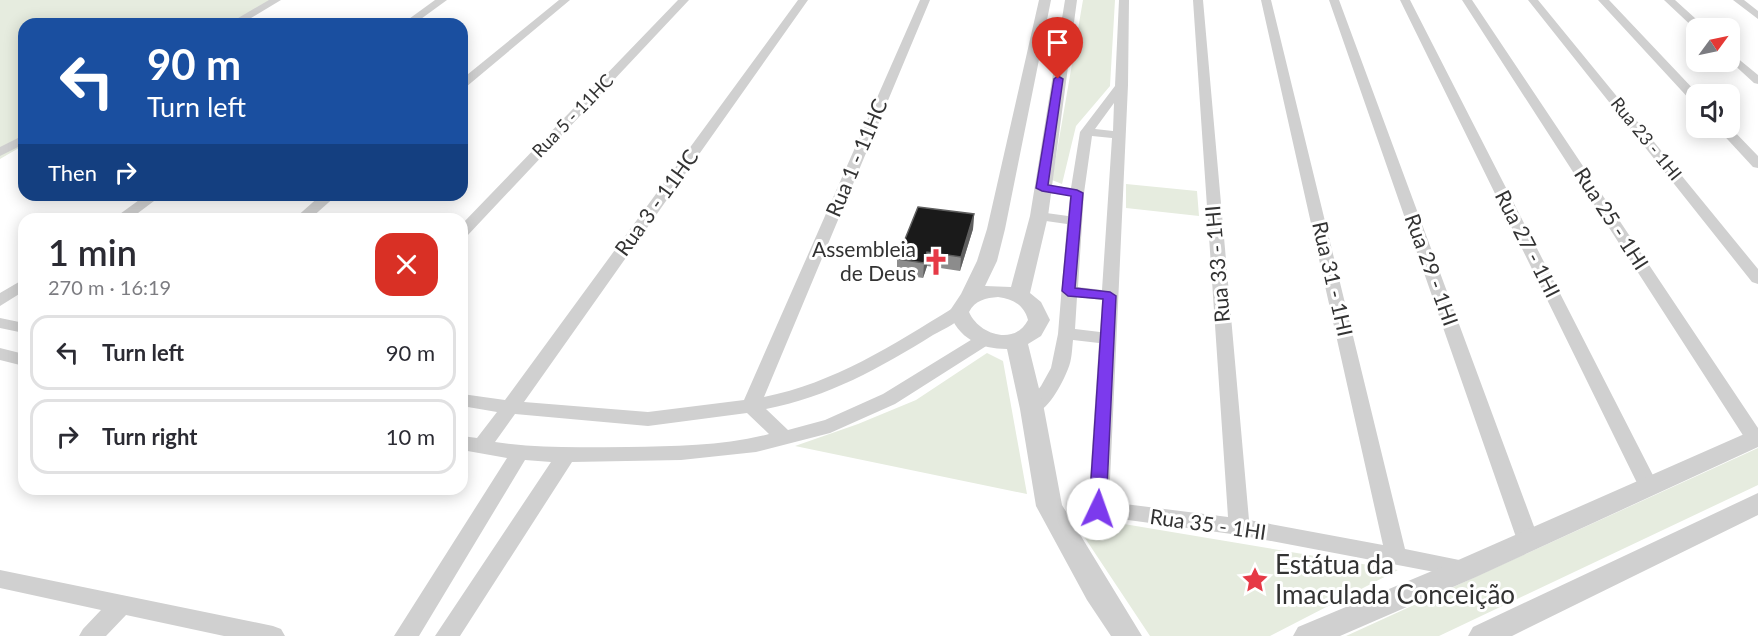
<!DOCTYPE html>
<meta charset="utf-8">
<style>
:root{--surface:#fff;--page:#f7f7f7;--text:#2b2b33;--muted:#7c7c81;--line:#e1e1e2}
body{margin:0;font-family:Lato,sans-serif;background:var(--page);color:var(--text);height:100vh;display:flex;flex-direction:column;font-size:22px;white-space:nowrap}
*{box-sizing:border-box;margin:0}
p{font-size:20px;color:var(--muted)}
.icon{flex:none;width:33px;height:33px;fill:none;stroke:currentColor;stroke-width:2;stroke-linecap:round;stroke-linejoin:round}
.map{position:relative;flex:1;overflow:hidden}
.sheet{position:absolute;left:18px;top:213px;width:450px;height:282px;display:flex;flex-direction:column;background:var(--surface);border-radius:18px;box-shadow:0 3px 15px #0003}
.sheet>*{flex:none}
.hud{position:absolute;left:18px;top:18px;width:450px;height:183px;border-radius:18px;box-shadow:0 3px 15px #0003;background:#1a4fa0;color:#fff;overflow:hidden}
.needle{width:39px;rotate:57deg}
.buttons{position:absolute;left:1686px;top:18px;display:grid;gap:12px}
.buttons a{display:grid;place-items:center;width:54px;height:54px;border-radius:12px;background:var(--surface);box-shadow:0 3px 15px #0003;font-size:30px}
.pin{position:absolute;display:grid;place-items:center;width:51px;height:51px;color:#fff;margin:-62px -26px;border-radius:50% 50% 50% 0;rotate:-45deg;box-shadow:0 0 6px #0007}
.pin .icon{rotate:45deg}
.me{position:absolute;width:66px;margin:-33px;rotate:3deg;stroke-linejoin:round;filter:drop-shadow(0 0 4px #0008)}
.turn{display:flex;align-items:center;gap:21px;height:126px;padding:0 30px;font-size:27px}
.turn .icon{width:78px;height:78px;stroke-width:2.5}
.turn b{display:block;font-size:42px;line-height:51px}
.then{display:flex;align-items:center;height:57px;padding:0 30px;background:#0003;gap:12px;font-size:22px}
.round{display:grid;place-items:center;flex:none;width:63px;height:63px;border-radius:18px;background:var(--page)}
.summary{display:flex;align-items:center;justify-content:space-between;height:102px;padding:0 30px}
h1{font-size:36px;font-weight:600;line-height:45px}
ul{padding:0;list-style:none}
li{display:flex;align-items:center;gap:18px;height:75px;margin:0 12px 9px;padding:0 18px;border:3px solid var(--line);border-radius:18px}
li div{flex:1}
li b{display:block;font-size:22px}
li em{font-style:normal}
.map>svg:first-child{display:block}
.green{fill:#e6ecdf}
.lines{fill:none;stroke-linecap:round;stroke-linejoin:round}
.minor{fill:#d0d0d0;fill-rule:evenodd}
.tertiary{fill:#d0d0d0;fill-rule:evenodd}
.wall{fill:#8c8c8c}
.shaded-wall{fill:#5f5f5f}
.building{fill:#1a1a1a;stroke:#5f5f5f;stroke-width:1.5}
.route{fill:#7c3aed;stroke:#51269a;stroke-width:1.5}
.labels{text-anchor:middle;stroke-width:6;stroke-linejoin:round;paint-order:stroke}
.far-street-label{font-size:18px;fill:#333;stroke:#fff}
.street-label{font-size:21px;fill:#333;stroke:#fff}
.poi-label{font-size:21px;fill:#333;stroke:#fff;text-anchor:end}
.near-poi-label{font-size:26px;fill:#333;stroke:#fff;text-anchor:start}
</style>
<div class="map">
<svg width="1758" height="636" viewBox="0 0 1758 636">
<rect width="100%" height="100%" fill="#fff"/>
<path class="green" d="M0,0H278L236,24H24V145L0,159Z
M1083,0H1115L1110,86L1076,126L1062,184L1052,180Z
M1126,184L1197,191L1199,216L1126,208Z
M987,353L1003,361L1027,494L795,446L858,424L916,400Z
M1758,448V485L1439,636H1346Z
M1088,518L1398,570L1270,636H1150L1077,526Z"/>
<g class="lines">
<path class="minor" d="M269,0H281L241,24H228Z
M435,0H447L414,24H402Z
M559,0H570L466,87L462,89V79Z
M678,0H689L467,236L462,237V224Z
M798,0H808L524,402L648,412L744,400L920,0H930L764,397C834,383 893,345 953,308H965L967,312C960,322 944,329 933,335C880,368 828,397 766,409L788,430L825,420L883,394L979,335H991L993,339L991,343L895,404L830,433L756,452L681,460L572,462L460,636H435L551,462L525,460L419,636H394L507,458L462,450V436L477,438L497,412L462,406V394L505,400ZM747,413L769,434C724,446 675,446 628,447C584,447 539,449 495,442L515,414L648,426Z
M1119,0H1129L1128,85L1109,502L1228,517L1193,0H1203L1249,520L1383,545L1261,0H1271L1405,549L1474,563L1477,569L1474,575L1466,578L1239,535L1091,515L1088,509L1099,343L1073,340C1072,349 1072,360 1068,369C1062,384 1045,419 1026,414L1023,409L1041,386L1051,368L1058,334L1067,224L1039,220L1032,216L1039,212L1068,216L1070,196L1042,192L1035,188L1042,184L1071,188L1080,132L1115,86ZM1114,103L1113,131L1095,129ZM1092,136L1112,138L1102,290L1078,287L1084,193ZM1077,297L1102,300L1100,332L1075,329Z
M1329,0H1339L1539,540L1535,546L1528,549L1521,546L1517,540Z
M1400,0H1410L1659,487L1656,492L1649,495L1642,492L1639,487Z
M1462,0H1472L1758,428V444L1748,443Z
M1528,0H1538L1758,269V284L1752,282Z
M1598,0H1609L1698,94H1696V102H1692Z
M1664,0H1675L1706,28L1696,30Z
M1733,0H1744L1758,11V19Z
M1730,52L1758,75V84L1754,83L1730,61Z
M1730,127L1758,156V168L1753,167L1717,128Z
M24,135V144L0,156V147Z
M146,195H162L130,219H113Z
M321,195H337L310,219H294Z
M24,279V291L0,306V293Z
M0,318L24,323V333L0,328Z
M0,348L24,354V366L0,360Z
M0,570L273,626L281,629L285,636H224L126,615L106,636H79L83,629L101,610L0,588Z"/>
<path class="tertiary" d="M1039,0H1051L1005,229L997,261L985,286L1011,287L1030,216L1065,0H1077L1048,216L1030,293L1041,302L1050,320L1041,336L1028,344L1044,409L1062,505L1142,636H1111L1087,600L1036,506L1020,409L1007,349C980,349 958,338 949,312L961,294L977,261L987,229ZM998,297C1013,299 1024,305 1028,320C1015,346 979,335 969,312C975,300 986,298 998,297Z
M1758,428V447L1476,577L1340,636H1293L1298,627L1456,561Z
M1758,493V515L1512,636H1468L1473,627Z"/>
</g>
<path class="wall" d="M974,214L973,229L960,271L927,266L923,278L897,274V259Z"/>
<path class="shaded-wall" d="M974,214L973,229L960,271L961,257Z
M927,252V266L923,278L924,263Z"/>
<path class="building" d="M918,207L974,214L961,257L927,252L924,263L897,259Z"/>
<path class="route" d="M1058,76L1063,79L1048,185L1077,190L1083,193L1075,288L1110,292L1116,296L1106,509L1104,514L1098,516L1092,514L1089,509L1103,299L1068,296L1062,291L1071,196L1042,191L1036,188L1054,79Z"/>
<defs>
<symbol id="church-bare" viewBox="-9 -9 18 18"><path d="M-1.2-6h2.4v3.5h3.3v2.4h-3.3V6h-2.4V-.1h-3.3v-2.4h3.3Z" fill="#e63946" stroke="#fff" stroke-width="2.5" paint-order="stroke"/></symbol>
<symbol id="sight-bare" viewBox="-9 -9 18 18"><path d="M0-6L1.8-2.2L6-1.7L2.9 1.2L3.7 5.4L0 3.3L-3.7 5.4L-2.9 1.2L-6-1.7L-1.8-2.2Z" fill="#e63946" stroke="#fff" stroke-width="2.5" paint-order="stroke"/></symbol>
</defs>
<g fill-rule="evenodd">
<use href="#church-bare" x="917" y="243" width="38" height="38"/>
<use href="#sight-bare" x="1236" y="561" width="38" height="38"/>
</g>
<g class="labels">
<g class="far-street-label">
<text transform="translate(573 116) rotate(-46)" y="6">Rua 5 - 11HC</text>
<text transform="translate(1646 139) rotate(51)" y="6">Rua 23 - 1HI</text>
</g>
<g class="street-label">
<text transform="translate(857 158) rotate(-67)" y="7">Rua 1 - 11HC</text>
<text transform="translate(657 203) rotate(-54)" y="7">Rua 3 - 11HC</text>
<text transform="translate(1611 219) rotate(57)" y="7">Rua 25 - 1HI</text>
<text transform="translate(1527 244) rotate(63)" y="7">Rua 27 - 1HI</text>
<text transform="translate(1218 264) rotate(-95)" y="7">Rua 33 - 1HI</text>
<text transform="translate(1431 270) rotate(70)" y="7">Rua 29 - 1HI</text>
<text transform="translate(1332 279) rotate(77)" y="7">Rua 31 - 1HI</text>
<text transform="translate(1208 525) rotate(8)" y="7">Rua 35 - 1HI</text>
</g>
<g class="poi-label">
<text x="916" y="257">Assembleia<tspan x="916" dy="24">de Deus</tspan></text>
</g>
<g class="near-poi-label">
<text x="1275" y="574">Estátua da<tspan x="1275" dy="30">Imaculada Conceição</tspan></text>
</g>
</g>
</svg>
<div class="buttons">
<a><svg class="needle" viewBox="-14 -14 28 28"><path d="M0-13l5 13h-10z" fill="#e53935"/><path d="M0 13l5-13h-10z" fill="#7c7c81"/></svg></a>
<a><svg class="icon" aria-label="sound" viewBox="0 0 24 24"><path d="M4 9h4l5-4v14l-5-4H4zM17 9q2 3 0 6"/></svg></a>
</div>
<div class="pin" style="left:1058px;top:79px;background:#d93025"><svg class="icon" aria-label="arrive" viewBox="0 0 24 24"><path d="M6 21V4h12l-3 4 3 4H6"/></svg></div>
<svg class="me" style="left:1098px;top:509px" viewBox="-20 -20 40 40"><circle r="19" fill="#fff"/><path d="M0-13L10 11 0 6-10 11z" fill="#7c3aed"/></svg>
<div class="hud">
<div class="turn"><svg class="icon" aria-label="left" viewBox="0 0 24 24"><path d="M17 20v-9H6M10 6l-5 5 5 5"/></svg><div><b>90 m</b>Turn left</div></div>
<div class="then">Then<svg class="icon" aria-label="right" viewBox="0 0 24 24"><path d="M7 20v-9h11M14 6l5 5-5 5"/></svg></div>
</div>
<section class="sheet">
<div class="summary"><div><h1>1 min</h1><p>270 m · 16:19</p></div><a class="round" style="background:#d93025;color:#fff"><svg class="icon" aria-label="close" viewBox="0 0 24 24"><path d="M6 6l12 12M18 6L6 18"/></svg></a></div>
<ul>
<li><svg class="icon" aria-label="left" viewBox="0 0 24 24"><path d="M17 20v-9H6M10 6l-5 5 5 5"/></svg><div><b>Turn left</b></div><em>90 m</em></li>
<li><svg class="icon" aria-label="right" viewBox="0 0 24 24"><path d="M7 20v-9h11M14 6l5 5-5 5"/></svg><div><b>Turn right</b></div><em>10 m</em></li>
</ul>
</section>
</div>
